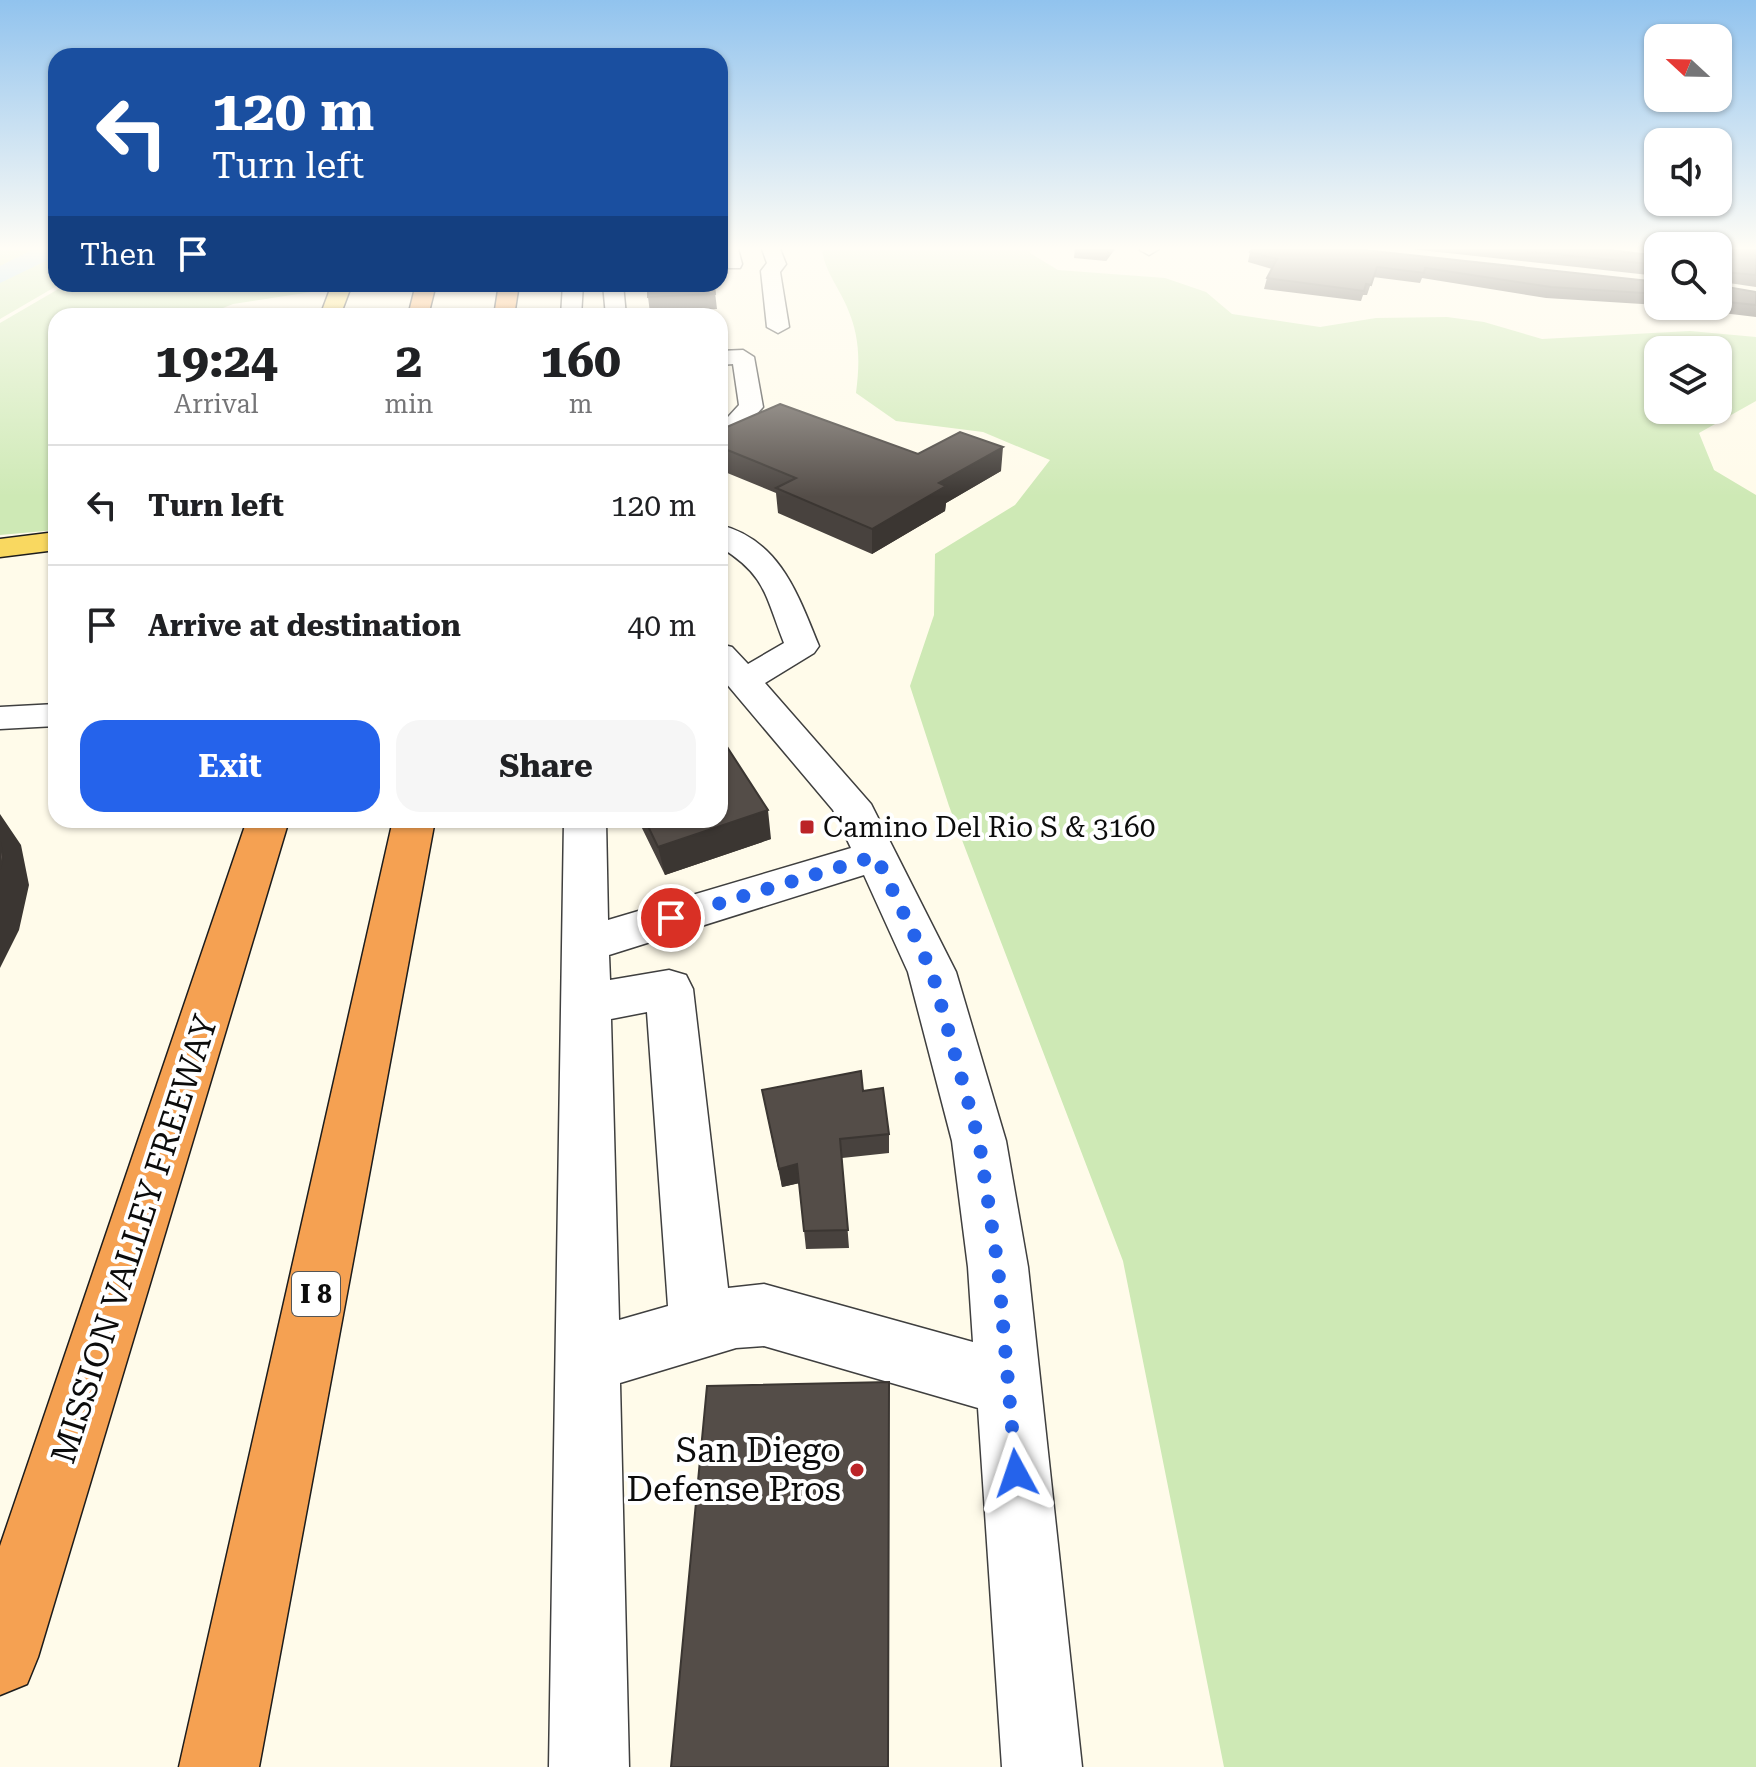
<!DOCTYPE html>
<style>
:root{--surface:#fff;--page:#f6f6f6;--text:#202124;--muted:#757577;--line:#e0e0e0;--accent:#2563eb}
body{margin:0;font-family:"Roboto Serif",serif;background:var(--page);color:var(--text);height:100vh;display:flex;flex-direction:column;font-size:30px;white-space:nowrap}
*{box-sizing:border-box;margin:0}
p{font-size:26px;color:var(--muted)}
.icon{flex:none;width:44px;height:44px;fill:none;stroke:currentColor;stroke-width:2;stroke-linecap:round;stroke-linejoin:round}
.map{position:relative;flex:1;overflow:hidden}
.sheet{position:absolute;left:48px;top:308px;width:680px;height:520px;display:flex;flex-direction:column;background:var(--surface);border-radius:24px;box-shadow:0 2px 6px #0004}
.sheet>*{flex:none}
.banner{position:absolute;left:48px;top:48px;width:680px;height:244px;border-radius:24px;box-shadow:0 2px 6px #0004;background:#1a4fa0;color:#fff;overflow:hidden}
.needle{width:52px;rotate:292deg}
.fabs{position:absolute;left:1644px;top:24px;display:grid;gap:16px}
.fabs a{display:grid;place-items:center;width:88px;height:88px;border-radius:16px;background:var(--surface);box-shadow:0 2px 6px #0004;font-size:40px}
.pin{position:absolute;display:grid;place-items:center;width:68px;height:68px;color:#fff;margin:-34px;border:4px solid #fff;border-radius:50%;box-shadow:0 2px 8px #0007}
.me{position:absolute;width:88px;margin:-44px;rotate:355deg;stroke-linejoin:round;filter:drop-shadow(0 0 6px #0008)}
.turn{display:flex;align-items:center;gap:28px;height:168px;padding:0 32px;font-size:36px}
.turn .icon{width:104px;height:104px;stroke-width:2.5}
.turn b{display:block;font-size:56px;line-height:68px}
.then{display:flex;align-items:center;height:76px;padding:0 32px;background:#0003;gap:16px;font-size:30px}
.eta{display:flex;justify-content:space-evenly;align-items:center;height:136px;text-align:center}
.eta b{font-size:48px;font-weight:700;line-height:56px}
.cta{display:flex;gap:16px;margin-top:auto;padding:16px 32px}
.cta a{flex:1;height:92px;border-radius:24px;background:var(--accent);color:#fff;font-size:32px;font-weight:700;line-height:92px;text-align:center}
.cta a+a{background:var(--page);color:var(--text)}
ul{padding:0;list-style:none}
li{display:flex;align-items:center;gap:24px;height:120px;padding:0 32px;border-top:2px solid var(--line)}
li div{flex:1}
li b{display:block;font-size:30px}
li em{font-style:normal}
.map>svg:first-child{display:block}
.green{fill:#cee9b5;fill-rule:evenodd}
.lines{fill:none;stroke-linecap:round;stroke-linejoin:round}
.river{fill:#afdaf6;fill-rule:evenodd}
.minor-casing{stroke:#3f3f3f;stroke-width:3}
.major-casing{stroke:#1d1d1d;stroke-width:3}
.highway-casing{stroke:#1d1d1d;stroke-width:3}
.minor{fill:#fff;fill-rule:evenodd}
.major{fill:#f9d860;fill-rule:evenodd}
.highway{fill:#f5a152;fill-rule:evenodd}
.wall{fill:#48423e}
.shaded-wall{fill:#3b3632}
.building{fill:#544d48;stroke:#3b3632;stroke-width:2}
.route{stroke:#2563eb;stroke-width:14;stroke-dasharray:0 25.2}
.poi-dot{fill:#bb2427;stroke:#fff;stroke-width:3}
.labels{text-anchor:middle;stroke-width:8;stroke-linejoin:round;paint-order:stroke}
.shield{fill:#fff;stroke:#555;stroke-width:2}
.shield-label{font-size:26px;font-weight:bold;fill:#0c0c0c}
.poi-label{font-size:28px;fill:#0c0c0c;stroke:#fff;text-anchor:start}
.near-street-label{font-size:34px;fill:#0c0c0c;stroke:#fff}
.near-poi-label{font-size:34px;fill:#0c0c0c;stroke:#fff;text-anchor:end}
</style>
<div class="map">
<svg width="1756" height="1767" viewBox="0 0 1756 1767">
<rect width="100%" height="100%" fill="#fffbea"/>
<path class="green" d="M0,249H56V284H60L0,319Z
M822,249H1031L1030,253L1058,270L1165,278L1206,292L1232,314L1320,327L1376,318L1447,317L1484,322L1542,339L1690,331L1756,337V401L1699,433L1714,470L1756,495V1767H1224L1123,1261L949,806L910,686L934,615L935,554L1015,505L1050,460L983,432L896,421L856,393C860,361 860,337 847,307C839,288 824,270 822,249ZM1658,350H1718V410H1658Z
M67,284H322L318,291L233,304L203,316H56V530L0,535V323Z"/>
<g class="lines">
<path class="river" d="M34,249H56V256L0,283V266Z"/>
<defs>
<path id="minor" d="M720,249H738L742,264L740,268H726Z
M762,249H780L786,264L780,272L789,327L778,333L767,327L761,271L767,263Z
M1159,249L1149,255L1140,250L1141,249Z
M563,284H583L581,316H561Z
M603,284H623L626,316H606Z
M743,350L754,357L763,407L752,419L749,433L720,441V425L727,424L728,417L739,405L733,364L720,365V351Z
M720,525C780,540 798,595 819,646L814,653L765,683L871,804L956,972L1006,1141L1028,1267L1082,1767H1002L978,1408L764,1346L736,1348L620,1383L629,1767H549L564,820H606L608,920L851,848L833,810L720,676V644L732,647L748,664L784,643C765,595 766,575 720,547ZM864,875L908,972L952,1141L968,1267L973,1342L764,1284L728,1288L693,989L686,975L669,970L610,980L609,955ZM647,1012L668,1306L619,1320L611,1019Z
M56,704V726L0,729V707Z"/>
<path id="major" d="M332,284H352L340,316H320Z
M56,532V550L0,557V539Z"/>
<path id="highway" d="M416,284H436L428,316H408Z
M499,284H519L514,316H494Z
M247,820H289L38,1657L27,1684L0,1695V1546Z
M393,820H435L259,1767H179Z"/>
</defs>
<use href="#minor" class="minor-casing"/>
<use href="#major" class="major-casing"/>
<use href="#highway" class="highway-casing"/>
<use href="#minor" class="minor"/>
<use href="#major" class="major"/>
<use href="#highway" class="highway"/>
</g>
<path class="wall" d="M1075,249H1115L1106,261L1074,258Z
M1411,249H1602L1655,256L1658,249V276Z
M1718,249L1756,250V287L1722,282L1721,286L1756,292V317L1664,306H1718Z
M1250,252L1658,282V305L1546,298L1422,278L1420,283L1373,277L1367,295H1363L1361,301L1264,289L1267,278L1272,269L1248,262Z
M714,284L717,309L650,313L648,297Z
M720,430L918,454L1001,471L946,503L945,511L872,554L778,513L776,493L720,470Z
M638,820H720L771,839L665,875Z
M762,1090L863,1091L889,1134V1153L842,1158L849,1248L806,1249L799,1183L782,1187Z"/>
<path class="shaded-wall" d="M1109,249H1115L1106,261L1107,251Z
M1003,447L1001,471L946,503L945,511L872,554V529L939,483Z
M768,810L771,839L665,875L658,847Z
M0,814L21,845L29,885L19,930L0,968Z
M797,1164L800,1183L782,1187L779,1169Z"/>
<path class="building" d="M1085,249H1109L1107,251Z
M1252,249H1355L1658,282V294L1551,287L1425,268L1424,273L1377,267L1371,285L1366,284L1364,291L1267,278L1277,259L1250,252Z
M1508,249H1602L1658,256V265Z
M1718,249H1755L1756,250V275L1724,272L1721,286L1756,292V305L1718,301Z
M648,284H714L715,294L648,297Z
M780,404L918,454L960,432L1003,447L939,483L946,486L872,529L776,488L796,478L720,447V430Z
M720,736L768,810L658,847L645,820H720Z
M0,842L3,857L0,869Z
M861,1071L863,1091L883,1088L889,1134L840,1139L848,1230L804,1231L797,1164L779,1169L762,1090Z
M889,1382L888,1767H671L707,1386Z"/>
<linearGradient id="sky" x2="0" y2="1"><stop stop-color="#91c3ee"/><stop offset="0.5" stop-color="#fffdf6"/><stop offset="1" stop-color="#fffdf6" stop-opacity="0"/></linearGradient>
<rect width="1756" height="497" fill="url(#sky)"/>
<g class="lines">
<path class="route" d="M671,918L876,856L932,972L979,1141L998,1267L1016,1473"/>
</g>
<g class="poi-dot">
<rect x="799" y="819" width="16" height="16" rx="4"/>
<circle cx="857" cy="1470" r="8"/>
</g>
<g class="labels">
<rect class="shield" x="292" y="1272" width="48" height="44" rx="6"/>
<g class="shield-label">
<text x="316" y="1303">I 8</text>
</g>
<g class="poi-label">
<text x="823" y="837">Camino Del Rio S &amp; 3160</text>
</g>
<g class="near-street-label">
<text transform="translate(134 1239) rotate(-72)" y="12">MISSION VALLEY FREEWAY</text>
</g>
<g class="near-poi-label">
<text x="841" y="1462">San Diego<tspan x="841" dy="39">Defense Pros</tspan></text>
</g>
</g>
</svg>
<div class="fabs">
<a><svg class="needle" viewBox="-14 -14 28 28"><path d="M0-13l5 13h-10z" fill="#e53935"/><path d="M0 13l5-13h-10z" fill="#757577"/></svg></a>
<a><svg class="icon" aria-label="sound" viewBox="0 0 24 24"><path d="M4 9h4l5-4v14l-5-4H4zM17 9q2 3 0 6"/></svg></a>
<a><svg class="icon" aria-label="search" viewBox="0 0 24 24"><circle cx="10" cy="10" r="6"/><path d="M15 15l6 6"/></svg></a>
<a><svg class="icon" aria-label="layers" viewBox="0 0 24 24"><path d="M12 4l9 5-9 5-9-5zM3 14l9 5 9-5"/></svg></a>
</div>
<div class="pin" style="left:671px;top:918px;background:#d93025"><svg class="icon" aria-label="arrive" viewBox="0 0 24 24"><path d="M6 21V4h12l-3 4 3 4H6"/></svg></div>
<svg class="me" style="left:1016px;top:1473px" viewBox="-20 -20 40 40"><path d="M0-17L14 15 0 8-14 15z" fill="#2563eb" stroke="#fff" stroke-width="4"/></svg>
<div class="banner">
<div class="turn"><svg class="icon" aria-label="left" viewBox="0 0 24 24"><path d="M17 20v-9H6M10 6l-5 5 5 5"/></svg><div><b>120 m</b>Turn left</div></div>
<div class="then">Then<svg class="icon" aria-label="arrive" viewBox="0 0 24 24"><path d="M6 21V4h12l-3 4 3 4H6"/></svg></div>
</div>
<section class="sheet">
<div class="eta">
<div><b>19:24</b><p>Arrival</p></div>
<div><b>2</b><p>min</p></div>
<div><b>160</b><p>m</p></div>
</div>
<ul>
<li><svg class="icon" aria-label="left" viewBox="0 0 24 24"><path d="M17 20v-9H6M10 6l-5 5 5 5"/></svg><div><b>Turn left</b></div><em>120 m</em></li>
<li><svg class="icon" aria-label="arrive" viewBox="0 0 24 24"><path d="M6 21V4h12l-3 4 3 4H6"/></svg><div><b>Arrive at destination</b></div><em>40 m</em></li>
</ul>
<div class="cta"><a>Exit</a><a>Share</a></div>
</section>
</div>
